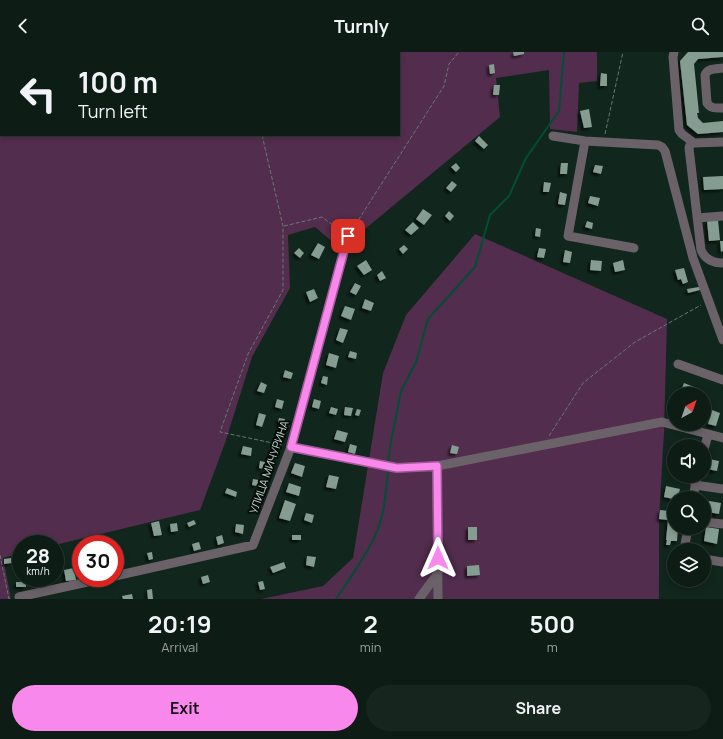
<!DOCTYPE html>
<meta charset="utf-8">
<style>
:root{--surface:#0d1c15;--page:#16251e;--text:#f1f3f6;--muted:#9aa1a0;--line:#2d3a34;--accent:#f888eb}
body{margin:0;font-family:Manrope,sans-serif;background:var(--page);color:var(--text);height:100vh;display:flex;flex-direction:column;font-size:15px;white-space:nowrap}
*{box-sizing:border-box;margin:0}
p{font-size:13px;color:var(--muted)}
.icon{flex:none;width:22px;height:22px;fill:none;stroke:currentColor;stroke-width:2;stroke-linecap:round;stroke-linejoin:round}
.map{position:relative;height:547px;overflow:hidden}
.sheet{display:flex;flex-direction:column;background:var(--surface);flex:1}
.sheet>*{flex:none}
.hud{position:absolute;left:0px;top:0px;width:400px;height:84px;box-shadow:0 2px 6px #0003,0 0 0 1px var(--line);background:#0d1c15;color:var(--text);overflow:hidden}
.needle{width:26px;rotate:40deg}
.tools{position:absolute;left:667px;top:335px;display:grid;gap:8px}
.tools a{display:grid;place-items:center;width:44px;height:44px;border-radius:50%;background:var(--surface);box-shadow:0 2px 6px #0003,0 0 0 1px var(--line);font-size:20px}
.speed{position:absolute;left:12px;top:483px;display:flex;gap:8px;font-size:20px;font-weight:700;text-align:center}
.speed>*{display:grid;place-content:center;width:52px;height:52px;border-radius:50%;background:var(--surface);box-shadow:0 2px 6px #0003,0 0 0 1px var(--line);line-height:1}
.speed small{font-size:10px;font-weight:400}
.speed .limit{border:6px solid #d22;background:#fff;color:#111}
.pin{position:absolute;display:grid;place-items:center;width:34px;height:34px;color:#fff;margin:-17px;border-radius:8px;box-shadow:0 2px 6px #0006}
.me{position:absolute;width:44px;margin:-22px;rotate:0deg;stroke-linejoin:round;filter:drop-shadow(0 0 3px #0008)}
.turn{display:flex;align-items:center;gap:14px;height:84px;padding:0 12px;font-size:18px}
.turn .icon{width:52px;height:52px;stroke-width:2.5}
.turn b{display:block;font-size:28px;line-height:34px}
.eta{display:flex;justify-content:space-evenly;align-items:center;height:68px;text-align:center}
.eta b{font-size:24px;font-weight:700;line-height:28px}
.button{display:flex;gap:8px;margin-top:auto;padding:8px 12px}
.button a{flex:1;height:46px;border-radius:24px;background:var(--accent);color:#111;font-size:16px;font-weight:700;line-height:46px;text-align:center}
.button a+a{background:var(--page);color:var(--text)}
header{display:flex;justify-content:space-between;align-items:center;height:52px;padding:0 12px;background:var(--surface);font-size:18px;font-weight:700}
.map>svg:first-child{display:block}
.green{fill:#522d4d}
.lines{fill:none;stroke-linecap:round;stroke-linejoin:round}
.stream{stroke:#024e33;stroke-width:2}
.building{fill:#859d90;filter:url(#shadow)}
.path{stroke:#677970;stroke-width:1;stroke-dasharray:4 2;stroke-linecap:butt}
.minor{stroke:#6b6269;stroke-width:9}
.rail{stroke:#a8b7af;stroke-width:2;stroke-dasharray:6 3;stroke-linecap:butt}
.route-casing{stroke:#a15899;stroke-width:10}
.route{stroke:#f888eb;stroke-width:7}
.labels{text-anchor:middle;stroke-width:4;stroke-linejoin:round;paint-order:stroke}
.street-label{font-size:11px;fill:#c9d6cf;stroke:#050d08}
</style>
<header><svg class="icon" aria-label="back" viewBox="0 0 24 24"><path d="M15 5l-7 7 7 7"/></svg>Turnly<svg class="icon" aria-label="search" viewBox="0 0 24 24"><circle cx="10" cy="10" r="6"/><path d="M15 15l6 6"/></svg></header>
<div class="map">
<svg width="723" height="547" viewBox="0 0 723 547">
<defs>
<filter id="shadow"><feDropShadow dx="-2.5" dy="2.5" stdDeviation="1" flood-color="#0009"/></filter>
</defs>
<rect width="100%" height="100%" fill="#11261c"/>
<path class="green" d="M127,0H597V29L579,31L577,80L550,77L549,18L496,26L500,65L341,197L315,175L288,183L290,236L252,305L225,391L200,458L55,493L21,492V501L3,506L11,547H0V27H1V83H399V1H123Z
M475,182L667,267L664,380L659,467V547H261L323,534L353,506L383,321L406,263Z"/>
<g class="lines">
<path class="stream" d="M388,412L390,395L401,339L416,310L428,267L475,215L490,163L509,144L526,106L559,59L564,0
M336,547C348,529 361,511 371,492C384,470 386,442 388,417"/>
</g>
<path class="building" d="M513,0H524V2L514,4Z
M688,0H723V5L698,7L694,12L699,61H697L698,66L703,71L723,69V80L698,82L687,73L680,9Z
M494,12L495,21L490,22L489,13Z
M601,21L607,22V34H600Z
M494,33H500L499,43H493Z
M589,57L592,75L584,76L580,59Z
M479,84L488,93L484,97L475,89Z
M456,111L460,116L456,120L451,115Z
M561,111H568L567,122H560Z
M595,113L603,114L601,122L593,120Z
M723,124V137L704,138L703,125Z
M452,129L457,133L451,140L446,136Z
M544,130L551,131L549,140H543Z
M560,140L567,142L565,153L558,152Z
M590,144L600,146L598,154L588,151Z
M423,157L432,163L424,173L416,167Z
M449,159L454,164L450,169L445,164Z
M718,168L720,188L709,189L707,169Z
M587,169L593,171L592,177L585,175Z
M413,170L419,176L411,183L405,178Z
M536,176L541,177L540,185L535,184Z
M720,189H723V199L721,200Z
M318,191L325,195L319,207L311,203Z
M404,193L408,197L403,202L399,197Z
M299,196L304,201L300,206L294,201Z
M539,196L546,197L544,206L537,205Z
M565,198L572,200L570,211L563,210Z
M366,208L372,218L364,223L357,214Z
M591,208L602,209L601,219L590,218Z
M623,208L625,218L615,220L613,211Z
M684,216L688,230L683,232L681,227L678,228L675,218Z
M382,219L386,226L380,229L377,223Z
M355,231L361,234L356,243L350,240Z
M699,235L700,238L688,241L687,237Z
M314,237L318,246L310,250L306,240Z
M365,247L374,251L371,259L362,256Z
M345,254L355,257L351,268L341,264Z
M340,276L348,278L343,291L336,288Z
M350,299L357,301L356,307L348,305Z
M329,301L339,304L336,316L326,313Z
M285,318L293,321L291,327L283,325Z
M323,324L328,325L327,333L321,331Z
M261,330L267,333L264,341L257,339Z
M684,331L699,337L696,342H687L681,339Z
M277,347L284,349L282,357L275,355Z
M314,347L321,349L319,357L312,355Z
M331,355L338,357L336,363L329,361Z
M345,355L353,356L351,364L344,363Z
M357,357L361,358L359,364L355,363Z
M712,358L720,361L716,374L708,372Z
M259,361L266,363L262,375L256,373Z
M279,366L285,367L284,373L278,371Z
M337,378L348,381L345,390L334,387Z
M350,392L357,394L355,402L348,400Z
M452,393L459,395L457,402L450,401Z
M243,394L252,396L251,404L241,402Z
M709,407L719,409L717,419L707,417Z
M260,409L265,410L264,417L259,416Z
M295,411L305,414L302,425L291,421Z
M329,423L339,425L336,437L326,435Z
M253,427L259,428L257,434L252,433Z
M289,431L301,435L299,444L286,440Z
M666,434L680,437L678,444L674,443L673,447L664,445Z
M227,436L237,440L236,445L225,441Z
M285,448L296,452L290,469L279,466Z
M709,449L721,451L719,462L708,460Z
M660,458L669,459L668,468L659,467Z
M306,461L314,463L312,471L304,468Z
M194,468L196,472L189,475L187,471Z
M668,468L674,469V476H678L677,489H671L670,493H666L667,488H666Z
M159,469L162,483L154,484L151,471Z
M177,471L178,479L171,480L170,472Z
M236,472L244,473L243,482L235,480Z
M468,475H477V488H468Z
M706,475L719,477L717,492L704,489Z
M222,483L224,491L218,493L216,485Z
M292,483H301V488H292Z
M199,490L201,497L194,499L192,492Z
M152,500L153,507L149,508L147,501Z
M307,504L316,505L314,515L306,513Z
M11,506L12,511L4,512V507Z
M124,506L125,512L117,513L116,507Z
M284,510L286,516L273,521L270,515Z
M479,513L480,523L467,524V514Z
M704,514L708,515L706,526H704Z
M74,516L76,528L66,529L64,518Z
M208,523L210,530L203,532L201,525Z
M263,529L265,537L260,538L258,530Z
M16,530H26V535H16Z
M152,537L153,547H148L147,538Z
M132,542L133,547H123L122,544Z"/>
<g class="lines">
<path class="path" d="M157,0L158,1
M243,0V1
M72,1L76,0
M177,1L181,0
M0,18L1,17
M0,32H1
M605,82L623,0
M262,83L283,174V238L248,302L220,380L282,393
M284,174L322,165L341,179
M352,178L444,34L449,12L459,0
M549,384L583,331L635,290L701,253
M0,503L9,547L12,546"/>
<path class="minor" d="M674,0L673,5L679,78L682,82L694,91L723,90
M723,16C715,17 708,16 705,23L707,51C711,57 716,56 723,56
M553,84L585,89
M691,90L689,96L701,198C705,207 713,211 723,211
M697,166L723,164
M634,196L568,184L585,89L658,93L662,95L665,99L693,206L723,288
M678,312L723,328
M291,395L397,416L437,414L662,370L723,386
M704,397L708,383
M437,414L438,547
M695,433L723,437
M693,446L697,424
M704,470L723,472
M684,498L688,476
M704,507L723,510
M115,524L253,493L291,395L348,184
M19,545L106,526
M419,547L438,521"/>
<path class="rail" d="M14,1L19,0
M34,1L39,0
M0,4H1"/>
</g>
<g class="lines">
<defs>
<path id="route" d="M348,184L291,395L397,416L437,414L438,506"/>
</defs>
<use href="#route" class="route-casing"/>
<use href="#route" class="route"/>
</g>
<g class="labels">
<g class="street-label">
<text transform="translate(269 415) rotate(-71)" y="4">УЛИЦА МИЧУРИНА</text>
</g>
</g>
</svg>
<div class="tools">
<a><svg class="needle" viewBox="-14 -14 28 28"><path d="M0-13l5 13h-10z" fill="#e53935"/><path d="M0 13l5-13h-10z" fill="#9aa1a0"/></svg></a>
<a><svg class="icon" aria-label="sound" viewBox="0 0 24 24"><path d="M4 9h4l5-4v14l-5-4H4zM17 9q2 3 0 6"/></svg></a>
<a><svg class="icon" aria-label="search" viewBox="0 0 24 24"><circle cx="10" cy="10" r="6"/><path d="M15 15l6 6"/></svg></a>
<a><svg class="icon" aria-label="layers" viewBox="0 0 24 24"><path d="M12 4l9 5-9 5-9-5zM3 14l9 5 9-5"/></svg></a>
</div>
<div class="speed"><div>28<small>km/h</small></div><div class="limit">30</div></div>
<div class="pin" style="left:348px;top:184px;background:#d93025"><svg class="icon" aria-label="arrive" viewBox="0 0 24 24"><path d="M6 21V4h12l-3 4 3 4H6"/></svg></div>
<svg class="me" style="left:438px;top:506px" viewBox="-20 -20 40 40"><path d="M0-17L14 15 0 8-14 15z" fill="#f888eb" stroke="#fff" stroke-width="4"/></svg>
<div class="hud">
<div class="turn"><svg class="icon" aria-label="left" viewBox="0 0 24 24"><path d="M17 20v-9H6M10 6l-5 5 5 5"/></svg><div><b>100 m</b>Turn left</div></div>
</div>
</div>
<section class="sheet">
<div class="eta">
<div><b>20:19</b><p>Arrival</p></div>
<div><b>2</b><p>min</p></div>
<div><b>500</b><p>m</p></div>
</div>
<div class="button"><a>Exit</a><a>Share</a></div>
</section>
